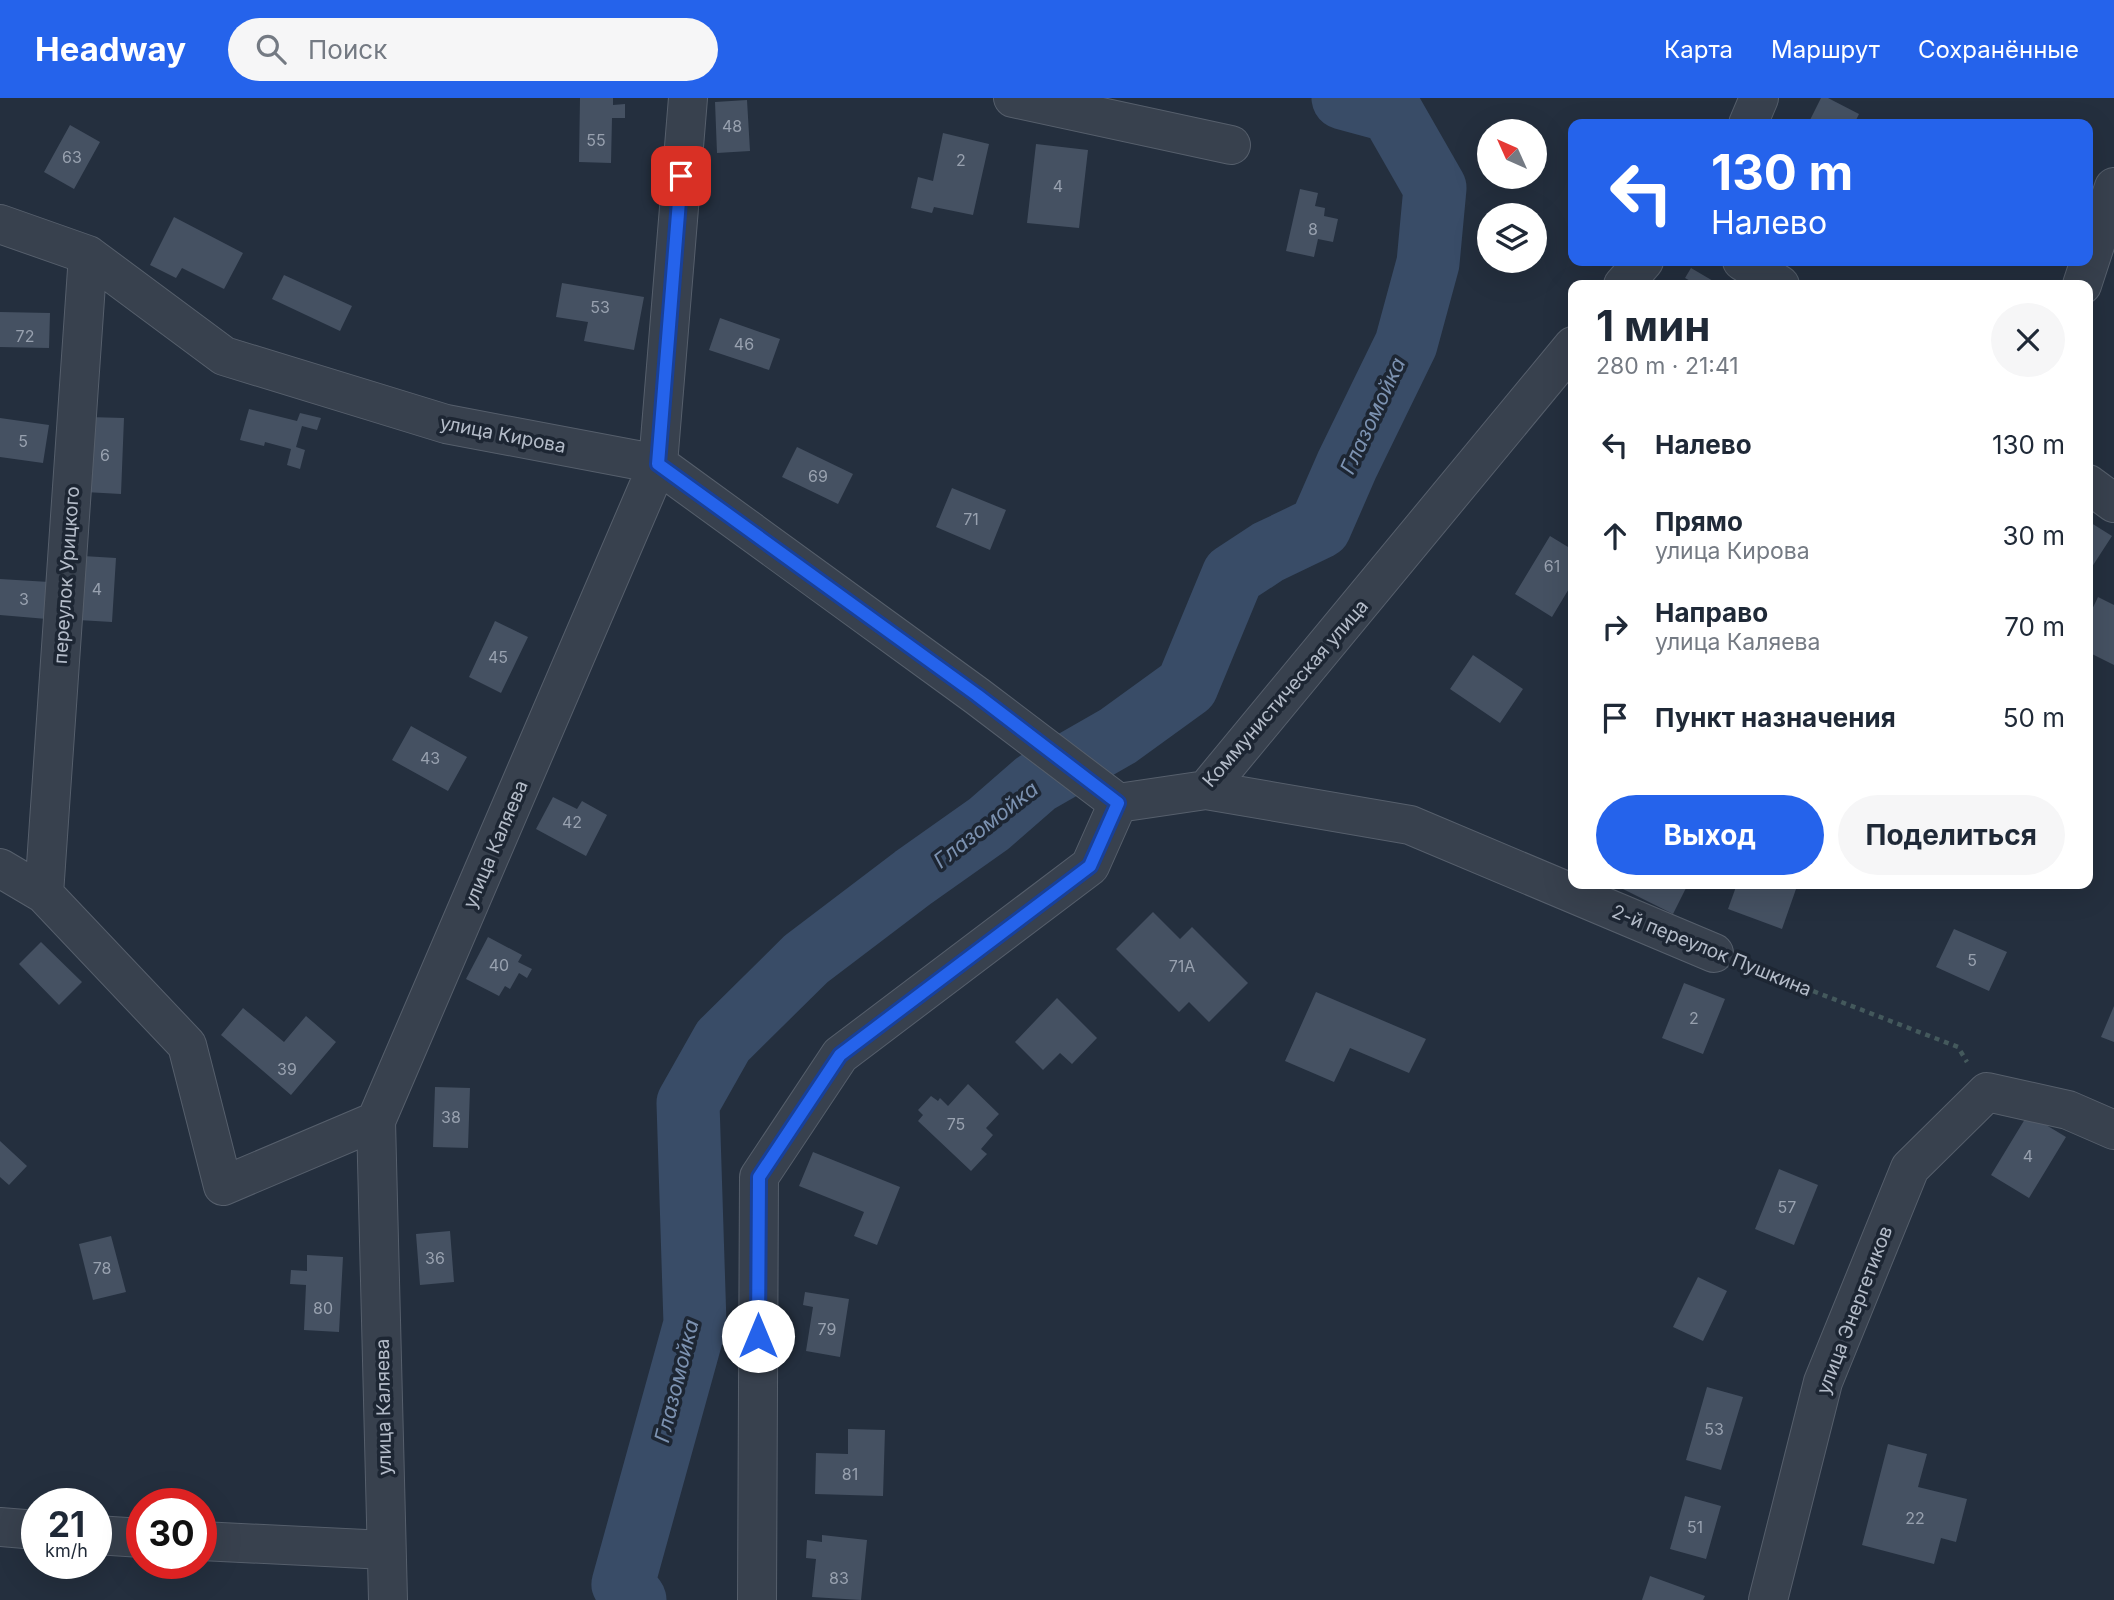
<!DOCTYPE html>
<html lang="ru">
<meta charset="utf-8">
<style>
:root{--surface:#fff;--page:#f6f6f7;--text:#1f2937;--muted:#747a83;--accent:#2563eb}
body{margin:0;font-family:Inter,sans-serif;background:var(--page);color:var(--text);height:100vh;display:flex;flex-direction:column;font-size:26px;white-space:nowrap}
*{box-sizing:border-box;margin:0}
p{font-size:23px;color:var(--muted)}
.icon{flex:none;width:38px;height:38px;fill:none;stroke:currentColor;stroke-width:2;stroke-linecap:round;stroke-linejoin:round}
.map{position:relative;flex:1;overflow:hidden}
.side{position:absolute;left:1568px;top:182px;width:525px;height:609px;display:flex;flex-direction:column;background:var(--surface);border-radius:14px;box-shadow:0 7px 28px #0002}
.side>*{flex:none}
.banner{position:absolute;left:1568px;top:21px;width:525px;height:147px;border-radius:14px;box-shadow:0 7px 28px #0002;background:#2563eb;color:#fff;overflow:hidden}
.needle{width:46px;rotate:315deg}
.tools{position:absolute;left:1477px;top:21px;display:grid;gap:14px}
.tools a{display:grid;place-items:center;width:70px;height:70px;border-radius:50%;background:var(--surface);box-shadow:0 7px 28px #0002;font-size:35px}
.speed{position:absolute;left:21px;top:1390px;display:flex;gap:14px;font-size:35px;font-weight:700;text-align:center}
.speed>*{display:grid;place-content:center;width:91px;height:91px;border-radius:50%;background:var(--surface);box-shadow:0 7px 28px #0002;line-height:1}
.speed small{font-size:18px;font-weight:400}
.speed .limit{border:10px solid #d22;background:#fff;color:#111}
.pin{position:absolute;display:grid;place-items:center;width:60px;height:60px;color:#fff;margin:-30px;border-radius:14px;box-shadow:0 4px 10px #0006}
.me{position:absolute;width:77px;margin:-38px;rotate:0deg;stroke-linejoin:round;filter:drop-shadow(0 0 5px #0008)}
.turn{display:flex;align-items:center;gap:24px;height:147px;padding:0 28px;font-size:32px}
.turn .icon{width:91px;height:91px;stroke-width:2.5}
.turn b{display:block;font-size:49px;line-height:60px}
.round{display:grid;place-items:center;flex:none;width:74px;height:74px;border-radius:37px;background:var(--page)}
.summary{display:flex;align-items:center;justify-content:space-between;height:119px;padding:0 28px}
h1{font-size:42px;font-weight:700;line-height:52px}
.action{display:flex;gap:14px;margin-top:auto;padding:14px 28px}
.action a{flex:1;height:80px;border-radius:42px;background:var(--accent);color:#fff;font-size:28px;font-weight:700;line-height:80px;text-align:center}
.action a+a{background:var(--page);color:var(--text)}
ul{padding:0;list-style:none}
li{display:flex;align-items:center;gap:21px;height:91px;padding:0 28px}
li div{flex:1}
li b{display:block;font-size:26px}
li em{font-style:normal}
header{display:flex;align-items:center;gap:42px;box-sizing:border-box;height:98px;padding:0 35px;background:var(--accent);color:#fff}
header strong{font-size:33px}
nav{display:flex;gap:38px;margin-inline-start:auto;font-size:24px}
.search{width:490px;height:63px;background:var(--page);display:flex;align-items:center;gap:18px;box-sizing:border-box;padding:0 24px;border-radius:38px;color:var(--muted);font-size:26px}
.map>svg:first-child{display:block}
.lines{fill:none;stroke-linecap:round;stroke-linejoin:round}
.river{stroke:#394c67;stroke-width:63}
.building{fill:#455162}
.minor-casing{stroke:#565f6c;stroke-width:40}
.path{stroke:#44595c;stroke-width:4.5;stroke-dasharray:5 5;stroke-linecap:butt}
.minor{stroke:#38414e;stroke-width:38}
.route-casing{stroke:#184099;stroke-width:18}
.route{stroke:#2563eb;stroke-width:12}
.labels{text-anchor:middle;stroke-width:7;stroke-linejoin:round;paint-order:stroke}
.number-label{font-size:16px;fill:#98a1af}
.street-label{font-size:19px;fill:#b4bcc9;stroke:#1d2633}
.water-label{font-size:21px;font-style:italic;fill:#7c92b1;stroke:#1d2633}
</style>
<header>
<strong>Headway</strong>
<div class="search"><svg class="icon" aria-label="search" viewBox="0 0 24 24"><circle cx="10" cy="10" r="6"/><path d="M15 15l6 6"/></svg>Поиск</div>
<nav><a>Карта</a><a>Маршрут</a><a>Сохранённые</a></nav>
</header>
<div class="map">
<svg width="2114" height="1502" viewBox="0 0 2114 1502">
<rect width="100%" height="100%" fill="#242f3e"/>
<g class="lines">
<path class="river" d="M635,1502L623,1486L695,1226L688,1005L723,943L806,861L914,779L989,726L1036,685L1118,638L1187,588L1233,477L1268,454L1320,429L1347,367L1406,246L1428,165L1435,90L1391,13L1343,0"/>
</g>
<path class="building" d="M580,0H613V7L625,6V20H612L611,65L579,64Z
M1821,0H1828L1859,16L1854,26H1808Z
M747,2L750,53L717,55L715,4Z
M70,27L100,44L74,91L44,74Z
M943,35L989,46L973,117L934,109L932,115L911,110L918,79L933,83Z
M1036,46L1088,52L1079,130L1027,125Z
M1300,91L1318,95L1315,108L1325,110L1324,118L1338,121L1333,144L1318,141L1314,159L1286,153Z
M174,119L243,155L224,191L182,170L176,180L150,167Z
M1691,170L1720,187H1693L1694,185L1685,180Z
M284,177L352,208L340,233L272,201Z
M562,185L644,199L634,252L584,243L588,224L556,219Z
M0,214L50,215L49,250L0,249Z
M720,220L780,241L769,272L709,252Z
M249,311L297,323L300,315L321,320L317,332L302,328L296,349L305,352L300,371L287,367L291,351L265,344L264,348L240,342Z
M88,319L124,320L121,396L85,394Z
M0,320L49,327L43,365L0,359Z
M797,349L853,376L838,406L782,379Z
M952,390L1006,412L990,452L936,429Z
M2088,423L2112,438L2088,475Z
M1550,438L1573,452V484L1552,519L1515,496Z
M83,458L116,460L112,524L78,522Z
M0,481L49,484L47,521L0,517Z
M2098,499L2114,507V567L2088,554V520Z
M495,523L528,539L501,595L469,579Z
M1473,557L1523,591L1500,625L1450,591Z
M411,628L467,659L448,693L392,662Z
M553,699L577,711L582,703L607,717L586,758L536,731Z
M1613,786H1688L1673,816Z
M1737,786H1783L1796,791L1782,831L1728,811Z
M1153,814L1180,841L1192,829L1248,885L1209,924L1189,904L1179,914L1116,851Z
M1954,831L2007,854L1989,893L1936,869Z
M488,839L522,857L518,864L532,871L527,880L519,875L510,891L505,888L499,898L466,881Z
M41,844L82,884L59,907L19,866Z
M1684,885L1725,901L1703,956L1662,940Z
M1316,894L1426,941L1409,975L1350,950L1334,984L1285,963Z
M1057,900L1097,940L1072,966L1060,955L1043,972L1015,944Z
M2114,908V944L2101,939Z
M243,910L284,944L306,918L336,944L291,997L221,937Z
M968,986L999,1016L986,1030L993,1037L981,1051L987,1056L971,1073L918,1023L923,1017L918,1012L931,998L938,1003L940,1000L948,1008Z
M435,989L470,990L468,1050L433,1049Z
M2028,1016L2066,1039L2029,1100L1991,1077Z
M0,1043L27,1068L9,1087L0,1079Z
M813,1054L900,1089L877,1147L854,1138L864,1114L799,1088Z
M1779,1071L1818,1087L1794,1147L1755,1131Z
M450,1133L454,1184L420,1187L416,1136Z
M111,1138L126,1194L93,1202L79,1146Z
M307,1157L343,1159L339,1234L304,1232L306,1187L290,1186L291,1172L307,1173Z
M1698,1179L1727,1193L1703,1243L1673,1229Z
M805,1194L849,1201L840,1259L806,1253L813,1209L803,1207Z
M1707,1289L1743,1299L1721,1372L1686,1362Z
M848,1331L885,1332L883,1398L815,1396L816,1355L848,1356Z
M1888,1346L1927,1356L1918,1389L1967,1401L1956,1444L1941,1440L1934,1466L1862,1447Z
M1685,1398L1721,1408L1706,1461L1670,1451Z
M822,1437L867,1442L861,1502L812,1499L816,1461L806,1460L807,1442L822,1444Z
M1650,1478L1705,1498L1703,1502H1642Z"/>
<g class="lines">
<defs>
<path id="minor" d="M1013,0L1231,47
M1748,26L1759,0
M0,126L88,157L224,258L446,326L658,366L977,598L1118,705
M1742,163L1780,187
M1623,187L1644,163
M2082,187L2114,89
M2088,386L2114,405
M1206,692L1410,727L1714,855
M0,770L44,796L187,947L223,1088L376,1023
M44,796L88,157
M0,1429L37,1432
M96,1437L142,1440
M201,1443L386,1452
M388,1502L376,1023L658,366L688,0
M757,1502L759,1079L840,957L1090,768L1118,705L1206,692L1573,248
M1768,1502L1823,1284L1910,1070L1987,994L2068,1012L2114,1032"/>
</defs>
<use href="#minor" class="minor-casing"/>
<path class="path" d="M1748,868L1958,949L1967,964"/>
<use href="#minor" class="minor"/>
</g>
<g class="lines">
<defs>
<path id="route" d="M681,78L658,366L977,597L1118,705L1090,768L840,957L759,1079L758,1238"/>
</defs>
<use href="#route" class="route-casing"/>
<use href="#route" class="route"/>
</g>
<g class="labels">
<g class="number-label">
<text x="732" y="34">48</text>
<text x="596" y="48">55</text>
<text x="72" y="65">63</text>
<text x="961" y="68">2</text>
<text x="1058" y="94">4</text>
<text x="1313" y="137">8</text>
<text x="600" y="215">53</text>
<text x="25" y="244">72</text>
<text x="744" y="252">46</text>
<text x="23" y="349">5</text>
<text x="105" y="363">6</text>
<text x="818" y="384">69</text>
<text x="971" y="427">71</text>
<text x="1552" y="474">61</text>
<text x="97" y="497">4</text>
<text x="24" y="507">3</text>
<text x="498" y="565">45</text>
<text x="430" y="666">43</text>
<text x="572" y="730">42</text>
<text x="1972" y="868">5</text>
<text x="499" y="873">40</text>
<text x="1182" y="874">71А</text>
<text x="1694" y="926">2</text>
<text x="287" y="977">39</text>
<text x="451" y="1025">38</text>
<text x="956" y="1032">75</text>
<text x="2028" y="1064">4</text>
<text x="1787" y="1115">57</text>
<text x="435" y="1166">36</text>
<text x="102" y="1176">78</text>
<text x="323" y="1216">80</text>
<text x="827" y="1237">79</text>
<text x="1714" y="1337">53</text>
<text x="850" y="1382">81</text>
<text x="1915" y="1426">22</text>
<text x="1695" y="1435">51</text>
<text x="839" y="1486">83</text>
</g>
<g class="street-label">
<text transform="translate(503 336) rotate(11)" y="7">улица Кирова</text>
<text transform="translate(66 477) rotate(-86)" y="7">переулок Урицкого</text>
<text transform="translate(1285 595) rotate(-49)" y="7">Коммунистическая улица</text>
<text transform="translate(495 746) rotate(-67)" y="7">улица Каляева</text>
<text transform="translate(1712 852) rotate(22)" y="7">2-й переулок Пушкина</text>
<text transform="translate(1854 1212) rotate(-69)" y="7">улица Энергетиков</text>
<text transform="translate(383 1309) rotate(-91)" y="7">улица Каляева</text>
</g>
<g class="water-label">
<text transform="translate(1373 318) rotate(-65)" y="7">Глазомойка</text>
<text transform="translate(986 727) rotate(-38)" y="7">Глазомойка</text>
<text transform="translate(677 1283) rotate(-76)" y="7">Глазомойка</text>
</g>
</g>
</svg>
<div class="tools">
<a><svg class="needle" viewBox="-14 -14 28 28"><path d="M0-13l5 13h-10z" fill="#e53935"/><path d="M0 13l5-13h-10z" fill="#747a83"/></svg></a>
<a><svg class="icon" aria-label="layers" viewBox="0 0 24 24"><path d="M12 4l9 5-9 5-9-5zM3 14l9 5 9-5"/></svg></a>
</div>
<div class="speed"><div>21<small>km/h</small></div><div class="limit">30</div></div>
<div class="pin" style="left:681px;top:78px;background:#d93025"><svg class="icon" aria-label="arrive" viewBox="0 0 24 24"><path d="M6 21V4h12l-3 4 3 4H6"/></svg></div>
<svg class="me" style="left:758px;top:1238px" viewBox="-20 -20 40 40"><circle r="19" fill="#fff"/><path d="M0-13L10 11 0 6-10 11z" fill="#2563eb"/></svg>
<div class="banner">
<div class="turn"><svg class="icon" aria-label="left" viewBox="0 0 24 24"><path d="M17 20v-9H6M10 6l-5 5 5 5"/></svg><div><b>130 m</b>Налево</div></div>
</div>
<section class="side">
<div class="summary"><div><h1>1 мин</h1><p>280 m · 21:41</p></div><a class="round"><svg class="icon" aria-label="close" viewBox="0 0 24 24"><path d="M6 6l12 12M18 6L6 18"/></svg></a></div>
<ul>
<li><svg class="icon" aria-label="left" viewBox="0 0 24 24"><path d="M17 20v-9H6M10 6l-5 5 5 5"/></svg><div><b>Налево</b></div><em>130 m</em></li>
<li><svg class="icon" aria-label="ahead" viewBox="0 0 24 24"><path d="M12 20V5M6 11l6-6 6 6"/></svg><div><b>Прямо</b><p>улица Кирова</p></div><em>30 m</em></li>
<li><svg class="icon" aria-label="right" viewBox="0 0 24 24"><path d="M7 20v-9h11M14 6l5 5-5 5"/></svg><div><b>Направо</b><p>улица Каляева</p></div><em>70 m</em></li>
<li><svg class="icon" aria-label="arrive" viewBox="0 0 24 24"><path d="M6 21V4h12l-3 4 3 4H6"/></svg><div><b>Пункт назначения</b></div><em>50 m</em></li>
</ul>
<div class="action"><a>Выход</a><a>Поделиться</a></div>
</section>
</div>
